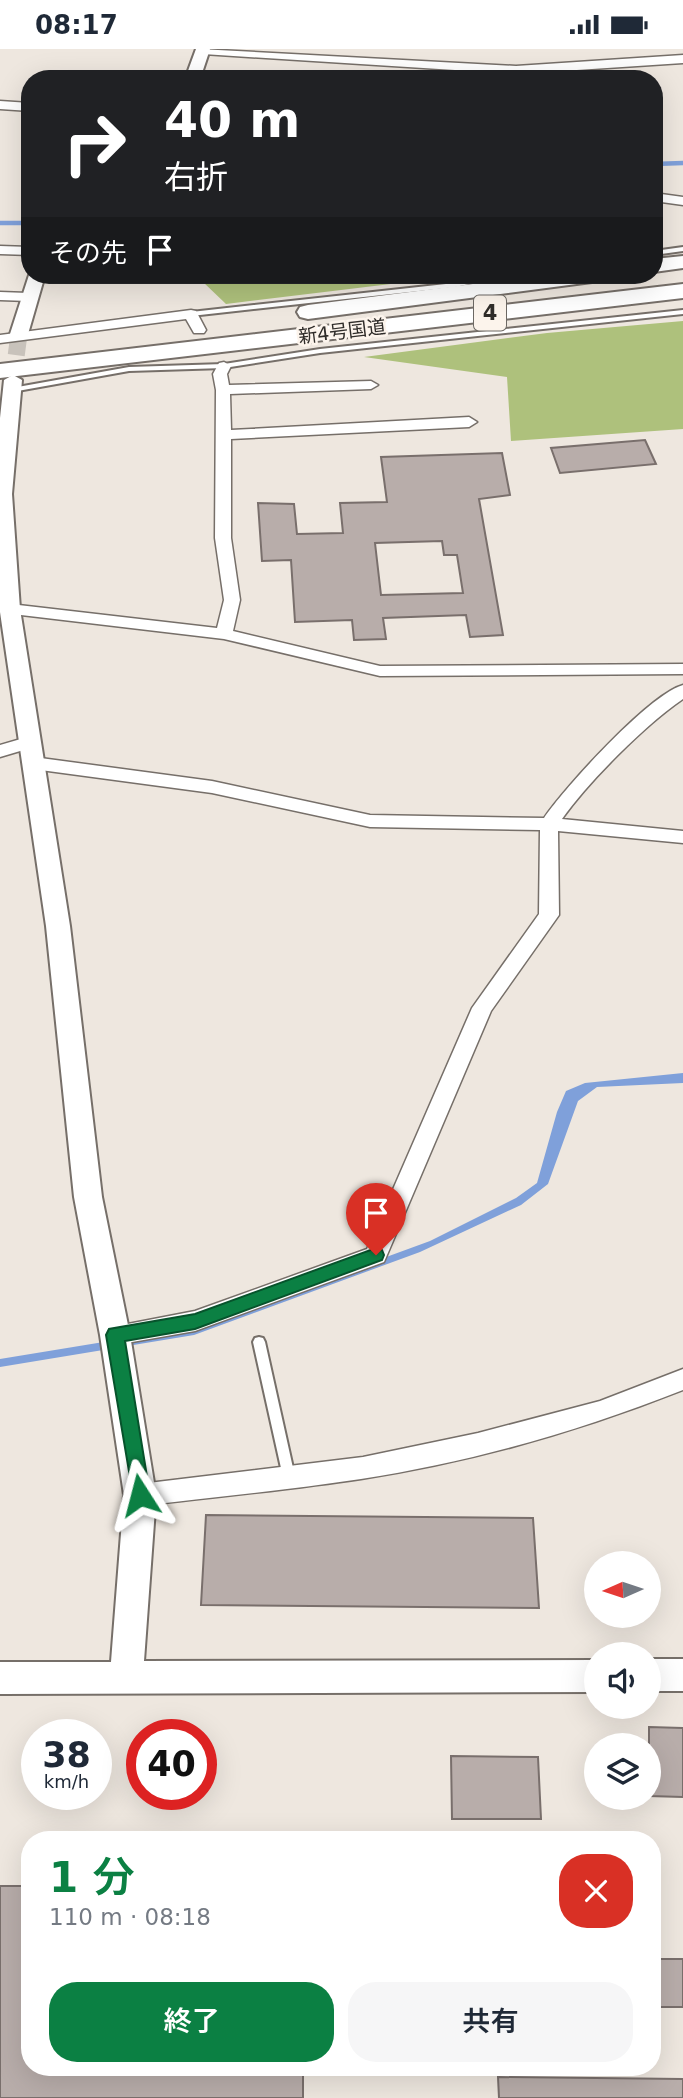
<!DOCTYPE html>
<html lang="ja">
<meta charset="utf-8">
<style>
:root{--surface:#fff;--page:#f6f6f7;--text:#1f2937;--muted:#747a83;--accent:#0b8043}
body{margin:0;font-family:"DejaVu Sans","Noto Sans JP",sans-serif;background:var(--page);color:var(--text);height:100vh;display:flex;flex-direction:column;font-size:26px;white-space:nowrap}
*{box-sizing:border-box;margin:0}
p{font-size:23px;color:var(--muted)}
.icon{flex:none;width:38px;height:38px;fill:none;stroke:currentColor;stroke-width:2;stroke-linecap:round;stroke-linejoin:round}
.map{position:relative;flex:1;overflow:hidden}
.details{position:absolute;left:21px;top:1782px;width:640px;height:245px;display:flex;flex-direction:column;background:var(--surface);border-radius:28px;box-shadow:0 7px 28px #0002}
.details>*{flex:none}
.guide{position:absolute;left:21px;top:21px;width:642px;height:214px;border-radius:28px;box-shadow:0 7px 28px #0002;background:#202124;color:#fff;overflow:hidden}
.needle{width:46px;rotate:267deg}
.tools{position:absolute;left:584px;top:1502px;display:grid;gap:14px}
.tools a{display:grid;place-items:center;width:77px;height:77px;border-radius:50%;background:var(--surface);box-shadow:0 7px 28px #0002;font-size:35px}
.speed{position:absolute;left:21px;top:1670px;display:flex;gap:14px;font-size:35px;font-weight:700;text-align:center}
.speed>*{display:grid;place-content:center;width:91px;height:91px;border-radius:50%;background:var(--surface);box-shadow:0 7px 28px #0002;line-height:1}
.speed small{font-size:18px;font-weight:400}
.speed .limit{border:10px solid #d22;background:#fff;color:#111}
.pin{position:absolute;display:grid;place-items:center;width:60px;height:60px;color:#fff;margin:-72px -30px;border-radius:50% 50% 50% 0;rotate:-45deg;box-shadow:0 0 7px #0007}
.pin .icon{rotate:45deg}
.me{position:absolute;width:77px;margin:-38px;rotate:351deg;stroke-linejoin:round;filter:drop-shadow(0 0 5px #0008)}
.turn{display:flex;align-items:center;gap:24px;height:147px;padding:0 28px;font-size:32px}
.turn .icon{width:91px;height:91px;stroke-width:2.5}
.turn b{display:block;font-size:49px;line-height:60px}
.then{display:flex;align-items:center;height:66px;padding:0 28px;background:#0003;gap:14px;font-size:26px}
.round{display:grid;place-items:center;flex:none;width:74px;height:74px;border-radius:28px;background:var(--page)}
.overview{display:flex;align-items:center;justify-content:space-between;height:119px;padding:0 28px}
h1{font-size:42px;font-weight:600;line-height:52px;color:var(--accent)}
.cta{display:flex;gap:14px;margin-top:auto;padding:14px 28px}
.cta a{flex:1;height:80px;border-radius:28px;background:var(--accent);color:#fff;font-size:28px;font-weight:600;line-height:80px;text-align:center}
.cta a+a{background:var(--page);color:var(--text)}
.status{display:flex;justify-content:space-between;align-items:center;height:49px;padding:0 35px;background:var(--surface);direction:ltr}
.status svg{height:19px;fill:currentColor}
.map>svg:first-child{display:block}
.forest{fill:#aec17c}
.water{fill:#7fa0da}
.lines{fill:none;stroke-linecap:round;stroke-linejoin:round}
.stream{stroke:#7fa0da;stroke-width:4.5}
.building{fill:#b8adaa;stroke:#796f6c;stroke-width:2;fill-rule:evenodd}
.tertiary-tunnel{stroke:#c8c2bb;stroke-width:17;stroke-dasharray:17 8;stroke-linecap:butt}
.service-casing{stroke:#766f69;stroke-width:4}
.minor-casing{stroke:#766f69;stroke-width:3}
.tertiary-casing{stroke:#766f69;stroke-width:4}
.trunk-casing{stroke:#766f69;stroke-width:4}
.service{fill:#fff;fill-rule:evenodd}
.minor{fill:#fff;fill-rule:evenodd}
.tertiary{fill:#fff;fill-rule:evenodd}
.trunk{fill:#fff;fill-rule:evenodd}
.route{fill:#0b8043;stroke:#07532c;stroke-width:2}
.labels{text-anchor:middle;stroke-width:5;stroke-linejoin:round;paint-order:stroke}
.far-street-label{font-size:19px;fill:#302d2a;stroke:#fcf4ec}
.shield{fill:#fcf4ec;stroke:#6d6964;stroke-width:2}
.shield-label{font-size:21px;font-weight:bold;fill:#302d2a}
</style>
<div class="status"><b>08:17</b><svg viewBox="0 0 49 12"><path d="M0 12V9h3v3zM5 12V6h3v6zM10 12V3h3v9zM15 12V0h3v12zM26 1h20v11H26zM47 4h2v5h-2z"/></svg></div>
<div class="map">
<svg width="683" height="2049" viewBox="0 0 683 2049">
<rect width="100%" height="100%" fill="#eee7df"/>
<path class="forest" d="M169,226H453L457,227L226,255L203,233Z
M683,272V380L511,392L507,328L364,308L547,284Z"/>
<path class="water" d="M683,1024V1034L597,1038L578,1052L548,1135L521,1156L420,1203L194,1286L0,1318V1310L195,1278L430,1192L516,1149L537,1134L557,1063L566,1042L585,1034Z"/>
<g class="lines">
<path class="stream" d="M654,115L683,114
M0,174H30"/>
</g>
<path class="building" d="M645,391L656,415L560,424L551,399Z
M502,404L510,446L479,450L503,586L470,588L466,566L383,569L386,590L354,591L352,571L295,573L291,511L262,512L258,454L294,455L297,485L343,484L340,454L387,453L381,408ZM442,492L444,506H457L463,544L381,546L375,494Z
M206,1466L533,1469L539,1559L201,1556Z
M649,1678L683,1679V1748L649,1747Z
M451,1707L538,1708L541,1770H452Z
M0,1837H30V2018H303V2049H0Z
M653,1910H683V1958H653Z
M498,2028L683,2030V2049H499Z"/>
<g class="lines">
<path class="tertiary-tunnel" d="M13,331L19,285"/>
<defs>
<path id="service" d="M683,198V202L654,206V202Z
M498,226H511L455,238L191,267L187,265L191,263L455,234Z
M683,261V265L320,304L224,319L129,322L12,343L8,341L12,339L129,318L224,315L320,300Z
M259,1288L263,1289L265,1293L295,1428L293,1432L289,1434L285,1432L283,1428L253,1293L255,1289Z"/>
<path id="minor" d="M199,0L516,17L683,6V14L516,25L203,5L199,4Z
M0,52L30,54V62L0,60Z
M654,144L683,148V156L654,152Z
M0,197L30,198V206L0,205Z
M0,243L28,244L35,248L28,252L0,251Z
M191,261L196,262L206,281L204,284H194L186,270L0,294V286Z
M224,313L231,317L227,325L229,336L371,332L378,336L371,340L230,345L231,381L469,368L477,373L469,378L231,390V489L240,551L233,582L380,617L683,615V625L380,627L224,590L4,564L2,560L10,555L217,579L224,551L215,489L216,341L213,325L219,314Z
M683,636V650C645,676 589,732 562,770L683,782V794L558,782L559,866L491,962L384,1213L195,1282L115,1296L107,1293L103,1286L107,1279L195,1262L367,1200L472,959L539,865L540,781L370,778L212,744L33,720L24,714L27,710L33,708L212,732L370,766L544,769C565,738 650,645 683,636Z
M31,687L37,689L40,693L37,697L0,708V696Z
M683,1320V1341C580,1382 471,1413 361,1430C288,1441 214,1448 140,1457L131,1454L128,1446L131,1438L140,1435L363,1408L478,1384L600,1352Z"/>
<path id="tertiary" d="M196,0H210L200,30H185Z
M30,223V226H45L28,285L19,290L10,285Z
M13,326L22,331L12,445L20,560L70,877L102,1148L130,1286L156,1446L144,1612L597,1611V1643L0,1645V1613H111L124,1446L100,1286L74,1148L46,877L0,563V369L4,331Z
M649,1610H683V1642H649Z"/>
<path id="trunk" d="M683,207V219L654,223V210Z
M544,226H603L600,231L592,233L308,270L300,268L297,263L300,258L308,256Z
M683,235V249L0,329V315Z"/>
</defs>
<use href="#service" class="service-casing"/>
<use href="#minor" class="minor-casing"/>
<use href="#tertiary" class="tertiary-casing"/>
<use href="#trunk" class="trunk-casing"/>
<use href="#service" class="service"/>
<use href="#minor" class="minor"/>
<use href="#tertiary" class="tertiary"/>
<use href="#trunk" class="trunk"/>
</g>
<path class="route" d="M376,1199L382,1201L384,1206L382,1211L195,1280L125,1292L150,1446L147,1452L140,1455L134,1452L106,1286L109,1280L195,1265Z"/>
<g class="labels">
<g class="far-street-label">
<text transform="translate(342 282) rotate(-7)" y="7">新4号国道</text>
</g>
<rect class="shield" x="474" y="246.5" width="32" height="35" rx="5"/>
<g class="shield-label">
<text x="490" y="271">4</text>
</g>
</g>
</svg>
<div class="tools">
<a><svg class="needle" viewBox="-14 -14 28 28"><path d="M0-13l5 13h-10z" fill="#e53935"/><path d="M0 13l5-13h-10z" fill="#747a83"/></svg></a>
<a><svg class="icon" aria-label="sound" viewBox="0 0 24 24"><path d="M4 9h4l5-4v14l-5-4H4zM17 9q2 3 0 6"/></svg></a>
<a><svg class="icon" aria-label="layers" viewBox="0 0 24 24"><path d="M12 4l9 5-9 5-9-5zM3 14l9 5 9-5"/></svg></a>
</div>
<div class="speed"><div>38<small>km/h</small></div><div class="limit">40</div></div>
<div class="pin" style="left:376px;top:1206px;background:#d93025"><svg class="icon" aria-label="arrive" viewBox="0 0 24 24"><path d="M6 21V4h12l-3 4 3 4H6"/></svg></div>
<svg class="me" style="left:140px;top:1446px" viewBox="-20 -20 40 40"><path d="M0-17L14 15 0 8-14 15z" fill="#0b8043" stroke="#fff" stroke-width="4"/></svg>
<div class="guide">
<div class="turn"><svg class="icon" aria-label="right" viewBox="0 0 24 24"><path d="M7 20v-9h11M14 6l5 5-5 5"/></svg><div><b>40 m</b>右折</div></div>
<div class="then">その先<svg class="icon" aria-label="arrive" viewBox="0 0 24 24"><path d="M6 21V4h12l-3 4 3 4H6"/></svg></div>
</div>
<section class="details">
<div class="overview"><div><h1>1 分</h1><p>110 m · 08:18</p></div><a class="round" style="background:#d93025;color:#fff"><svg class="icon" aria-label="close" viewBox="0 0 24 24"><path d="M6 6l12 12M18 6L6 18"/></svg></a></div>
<div class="cta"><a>終了</a><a>共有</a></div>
</section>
</div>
